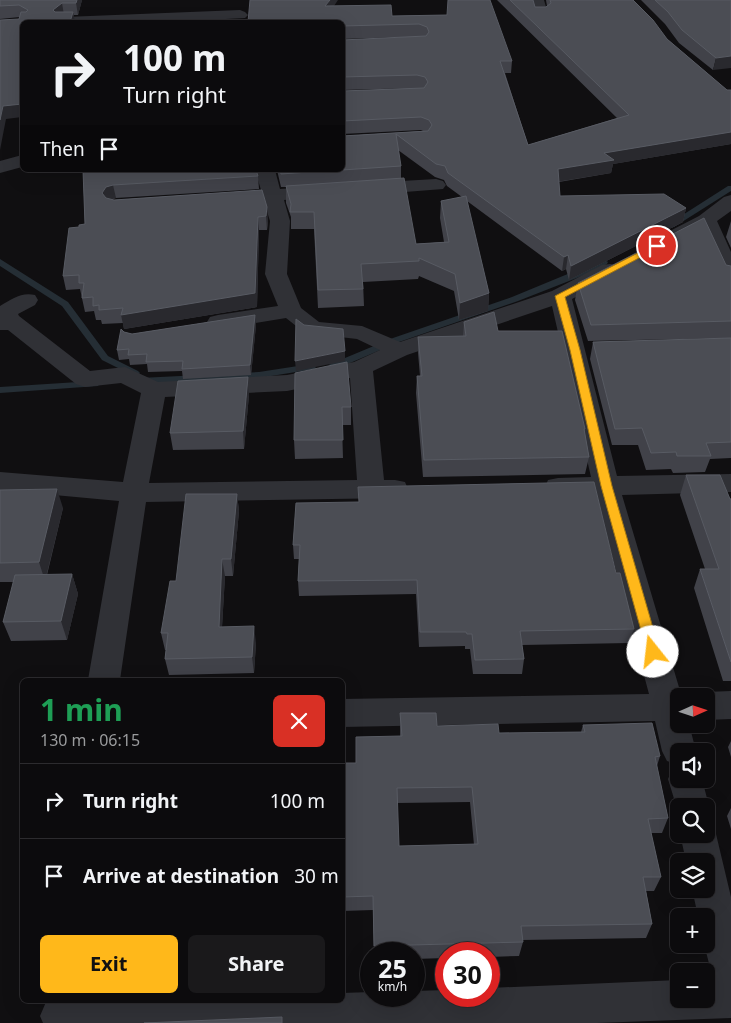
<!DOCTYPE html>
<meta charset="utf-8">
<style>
:root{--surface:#0c0b0d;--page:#1a191b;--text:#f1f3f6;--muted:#9a9b9d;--line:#2c2b2e;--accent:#ffb81a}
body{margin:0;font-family:"Noto Sans",sans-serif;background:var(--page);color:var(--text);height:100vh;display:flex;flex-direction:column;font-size:19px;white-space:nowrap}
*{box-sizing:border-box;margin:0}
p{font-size:16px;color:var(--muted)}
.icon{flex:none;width:28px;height:28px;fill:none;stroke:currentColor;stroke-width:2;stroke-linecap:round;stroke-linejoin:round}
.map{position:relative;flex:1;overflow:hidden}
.panel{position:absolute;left:20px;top:678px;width:325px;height:325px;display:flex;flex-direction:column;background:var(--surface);border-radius:8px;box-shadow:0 5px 20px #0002,0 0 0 1px var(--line)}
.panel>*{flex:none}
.guide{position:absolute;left:20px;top:20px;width:325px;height:152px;border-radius:8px;box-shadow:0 5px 20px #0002,0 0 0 1px var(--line);background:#0c0b0d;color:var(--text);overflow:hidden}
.needle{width:32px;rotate:87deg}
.tools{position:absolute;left:670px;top:688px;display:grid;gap:10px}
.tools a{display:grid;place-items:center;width:45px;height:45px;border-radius:8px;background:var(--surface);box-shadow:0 5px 20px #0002,0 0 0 1px var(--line);font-size:25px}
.speed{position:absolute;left:360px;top:942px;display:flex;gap:10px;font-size:25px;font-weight:700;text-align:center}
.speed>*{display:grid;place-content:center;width:65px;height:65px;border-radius:50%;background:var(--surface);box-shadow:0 5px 20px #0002,0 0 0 1px var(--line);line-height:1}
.speed small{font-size:12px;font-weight:400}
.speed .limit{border:8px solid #d22;background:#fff;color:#111}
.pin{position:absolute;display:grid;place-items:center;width:42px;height:42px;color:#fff;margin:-21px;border:2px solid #fff;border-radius:50%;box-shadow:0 1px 5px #0007}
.me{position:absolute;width:55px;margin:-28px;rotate:344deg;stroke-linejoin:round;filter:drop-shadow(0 0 4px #0008)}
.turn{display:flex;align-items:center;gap:18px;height:105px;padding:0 20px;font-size:22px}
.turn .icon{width:65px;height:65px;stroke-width:2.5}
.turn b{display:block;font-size:35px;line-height:42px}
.then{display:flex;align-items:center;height:48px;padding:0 20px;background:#0003;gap:10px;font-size:19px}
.round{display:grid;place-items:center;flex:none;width:52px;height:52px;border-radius:8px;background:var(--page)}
.overview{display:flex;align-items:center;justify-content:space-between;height:85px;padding:0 20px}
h1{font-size:30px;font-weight:700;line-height:38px;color:#1e9e55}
.button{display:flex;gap:10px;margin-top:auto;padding:10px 20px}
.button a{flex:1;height:58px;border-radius:8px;background:var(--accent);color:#111;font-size:20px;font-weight:700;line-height:58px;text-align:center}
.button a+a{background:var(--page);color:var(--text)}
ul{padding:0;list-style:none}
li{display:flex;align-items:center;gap:15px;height:75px;padding:0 20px;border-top:1px solid var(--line)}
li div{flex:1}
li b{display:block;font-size:19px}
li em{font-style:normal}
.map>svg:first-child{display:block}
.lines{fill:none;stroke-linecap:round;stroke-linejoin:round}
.stream{fill:#252e35;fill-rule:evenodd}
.minor{fill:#303136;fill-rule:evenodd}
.wall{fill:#414249;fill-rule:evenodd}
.shaded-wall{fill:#29292e}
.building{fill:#4b4d54;stroke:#585b63;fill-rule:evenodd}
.route{fill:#ffb81a;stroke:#a67811}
</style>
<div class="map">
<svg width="731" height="1023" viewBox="0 0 731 1023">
<rect width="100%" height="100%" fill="#100f11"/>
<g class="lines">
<path class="stream" d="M728,186H731V191L674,227L671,228L667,225Z
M0,259L68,302L108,356L138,371L140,373L138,375H132L102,360L62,306L0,266Z
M604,259L608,262L607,264L592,272L518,301L399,342L350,363L332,366L327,363L329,361L345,358L393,338L512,297Z
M311,364L314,365L316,367L314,369L259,378L140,384L135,381L140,378L259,372Z
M94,381L98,382L99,384L98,386L0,393V387Z"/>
<path class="minor" d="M530,0H544L548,14L545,17H535Z
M240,10L245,12L248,15L245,18L168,22H57L60,19L65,17Z
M22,155V167L0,173V161Z
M255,170H275L280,189L322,186L329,188L332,192L329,196L284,200L290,221L287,274L301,308L319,322L362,326L400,342L552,291L602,265L610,264L618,265L621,270L618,275L572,299L617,476L731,474V492L622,495L681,694L687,696H679V724H689L696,751H679V765L667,761L662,751L655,721L342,727V699L649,694L596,496H558L548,494L545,487L548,480L558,478L591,477L552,306L407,355L373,371L384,480H395L405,482L408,489L405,496L395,498L146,502L120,680H88L119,501L0,490V472L123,482L141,393L121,383L85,387L76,384L8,330H0V306C12,299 21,292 35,295L38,300L35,305L18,314L19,316L90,371L125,367L158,382L287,375L354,362L380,350L357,339L305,333L286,318L218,329L210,327L207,322L210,317L218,315L278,306L265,274L270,221L264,202L225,204L218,202L215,198L218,194L261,190ZM350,378L357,480L149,483L165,397L287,391Z
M436,179L443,181L446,185L443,189L367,195L360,193L357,189L360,185L367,183Z
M731,195V211L717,221L731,252V282L723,280L720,275L701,231L680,241L673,243L666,241L663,237L666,233L699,216L724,197Z
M731,691V719L706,720V696H695L706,692Z
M679,766V779H702L709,806L706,813V806H679V815L668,779L673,768Z
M706,821L711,822L716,834L731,897V1018L597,1023H43L40,1016L46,1002L51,1000H342V993L371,992V996H414V991L446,990V996H489V988L679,980V999H706V979H713L704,944H706V916H698L692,889H706V861H686L680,834H706Z"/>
</g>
<path class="wall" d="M0,0H82L78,15H74L6,119L20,17L0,19Z
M497,0H533L535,7H546L547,6L546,0H633L667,39L727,90H731V144L613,164L611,173L559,182L560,196L686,208L683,222L569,280L566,269L562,271L467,201L489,293L488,311L459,320L454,291L419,276L418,279L363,282L364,306L318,308L314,229H291V217L286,203V187H281L277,170H342V136L423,131L421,130L342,134V91L418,88L342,90V40L405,37L342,39V22L334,6L392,16L447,15L512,61L511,73H505L528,145L617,118ZM398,150L435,177L444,180L447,186L462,197L441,201L440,218L444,242L416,244L401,178V166Z
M641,0H731L713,70L679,43L665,24Z
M83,170L258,176L259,189L116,198L111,200H114L262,190L268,221L267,230H259L257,307L124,329L123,323L102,324L101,320H96L94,311L85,312L80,289L66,290L63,276L79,227L85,224Z
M731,221V248L726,237Z
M726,265L731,266V338L588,341L575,300L578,283Z
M255,315L256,325L251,375L183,379L182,371L148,372L147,364L130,365L129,359L119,360L117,350L124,332L132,334Z
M464,322L498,331L585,429V433L589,457L585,474L423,477L416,393L417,376H420L418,353V337L463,336Z
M731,338V458L710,459L705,472L673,473L671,469L646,470L638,445H612L590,359L593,342Z
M295,373L351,407V425H342L343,458L295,459L294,440Z
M248,377L249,395L244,449L173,450L170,433Z
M686,475L731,499V681H723L694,588L700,569H705L680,495Z
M0,490L63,508L47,575L72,574L78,594L67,640L11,641L3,622L14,582H0Z
M237,494L239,511L233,576H225L222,627L256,643L254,673L169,675L165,659L166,650H165L161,633L176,581Z
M296,503L616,573L634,629L629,643L522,645L524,659L522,674H473L470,649H465V646L419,647L416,594L299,596L298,581L299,559H294L293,545Z
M400,713L437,726L499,733L581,732L583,725L660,756L657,766L668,818L662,833H651L661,877L654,891H646L652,924L646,938L522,940L523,942L519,956L489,957V954H446V958L414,959V954H374L373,910L342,911V763H356L400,736ZM470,802L474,845L399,846L397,803Z
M731,741V757L728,747Z
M731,808V829L727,816Z"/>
<path class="shaded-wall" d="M77,0H82L78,15L76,3Z
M330,0H338L326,18L325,6Z
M62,3L64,15L55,22L53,10Z
M73,12L75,22H70Z
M731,56V68L713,70L716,58Z
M22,104V117L6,119L0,150V120L3,106Z
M731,132V144L613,164L611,173L556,182L558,169L604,153Z
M113,185L116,198L108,200L104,207L102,193L106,187Z
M267,207L268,221L267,230L266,216Z
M686,208L683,222L569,280L571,266Z
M258,217L259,230L257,307L124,329L121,315Z
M568,255L566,269L562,271L564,257Z
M489,293L488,311L459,320L460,303Z
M255,315L256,325L251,375L250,365Z
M345,351V361L296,371L295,361Z
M248,377L249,395L244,449L243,431Z
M57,489L63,508L45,581L39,562Z
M237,494L239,511L233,576L231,559Z
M222,559L225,576L221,644L219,627Z
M72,574L78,594L67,640L61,621Z
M254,626L256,643L254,673L252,657Z"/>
<path class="building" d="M0,0H77L76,3H62L53,10L55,12H73L70,22H22V104L3,106L0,120V20L19,19L21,12H26L28,10L19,5L0,6Z
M250,0H330L325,6L391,5L392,16L447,15L448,0H490L512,61H500L528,145L629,115L510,0H533L535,7H546L551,3L550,0H633L653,20L667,39L727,90H731V132L604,153L614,160L558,169L560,196L664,194L686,208L571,266L568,255L564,257L448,173L445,166L436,164L396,134L401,166L342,170V136L428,131L432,125L429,120L421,117L342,121V91L424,88L428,82L425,77L417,75L342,77V40L426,36L429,32L427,27L419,24L342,26V22H248Z
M655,0H731V56L716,58L682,30L668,12Z
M83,170H256L258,176L113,185L106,187L102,193L106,198L114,200L262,190L267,207L266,216L258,217L255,293L121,315L123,308L99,310V305L93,306V297L82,298L84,283H79V275L63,276L69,228L79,227V225L85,224Z
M280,170H337L281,174Z
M404,178L416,244L449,242L441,201L466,196L489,293L460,303L455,274L419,258V261L361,264L363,289L318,290L314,212H290L291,204L286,186Z
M704,218L726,265L731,266V321L591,325L578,283Z
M494,312L498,331H562L585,429H584L589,457L424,460L417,376H422L418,337L466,336L464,322Z
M255,315L250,365L182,369L183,361L146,362L147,354L128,355L129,349L117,350L121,329L124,332L132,334Z
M296,319L304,325L343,329L345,351L295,361Z
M731,338V442L706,443L711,456H677L676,452L651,453L642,428L615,429L593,342Z
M347,362L351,407H342L343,440H294L295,373Z
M248,377L243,431L170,433L178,381Z
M686,475H720L730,499H731V662L700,569H719Z
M594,482L616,573H620L634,629L520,631L524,659L475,660L472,634H467L466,632H420L417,580L298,581L300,545H293L296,503L359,502L358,487Z
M57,489L39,562L0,563V490Z
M186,494H237L231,559H222L219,627L254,626L252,657L165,659L168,633H161L170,581H176Z
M72,574L61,621L3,622L15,575Z
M400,713H436L437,726L498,724L499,733L585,732L583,725L652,723L660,756L655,757L668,818L648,819L661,877H643L652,924L521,926L523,942L374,946L373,896L342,897V763H356V737L402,736ZM472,787L478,844L399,846L397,788Z
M282,1017V1023H144Z"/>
<path class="route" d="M657,243L660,244V247L565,297L580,350L612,486L660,652L658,655L653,657L649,655L647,652L601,486L570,350L555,296Z"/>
</svg>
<div class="tools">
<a><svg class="needle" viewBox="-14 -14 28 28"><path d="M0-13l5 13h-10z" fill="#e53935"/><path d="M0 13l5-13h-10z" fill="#9a9b9d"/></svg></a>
<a><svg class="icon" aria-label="sound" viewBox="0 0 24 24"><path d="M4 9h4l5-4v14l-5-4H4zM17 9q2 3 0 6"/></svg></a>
<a><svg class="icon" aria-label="search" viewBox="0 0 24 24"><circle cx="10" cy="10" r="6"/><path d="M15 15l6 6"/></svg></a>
<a><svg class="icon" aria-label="layers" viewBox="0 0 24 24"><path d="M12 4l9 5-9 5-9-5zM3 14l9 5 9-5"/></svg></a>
<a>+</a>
<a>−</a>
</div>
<div class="speed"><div>25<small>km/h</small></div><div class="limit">30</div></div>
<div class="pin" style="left:657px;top:246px;background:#d93025"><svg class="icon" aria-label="arrive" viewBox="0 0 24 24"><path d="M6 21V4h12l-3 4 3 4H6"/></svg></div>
<svg class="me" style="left:653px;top:652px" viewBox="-20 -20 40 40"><circle r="19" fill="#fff"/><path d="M0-13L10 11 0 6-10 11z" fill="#ffb81a"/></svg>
<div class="guide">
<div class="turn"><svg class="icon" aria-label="right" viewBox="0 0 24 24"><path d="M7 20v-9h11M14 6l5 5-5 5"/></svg><div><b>100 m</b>Turn right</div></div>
<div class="then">Then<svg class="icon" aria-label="arrive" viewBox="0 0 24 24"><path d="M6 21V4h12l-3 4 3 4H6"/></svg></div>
</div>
<section class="panel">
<div class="overview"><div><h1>1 min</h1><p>130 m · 06:15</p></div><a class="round" style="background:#d93025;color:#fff"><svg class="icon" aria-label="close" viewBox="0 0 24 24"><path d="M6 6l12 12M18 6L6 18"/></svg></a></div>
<ul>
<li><svg class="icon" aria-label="right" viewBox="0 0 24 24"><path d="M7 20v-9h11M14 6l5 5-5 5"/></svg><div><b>Turn right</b></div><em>100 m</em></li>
<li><svg class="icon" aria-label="arrive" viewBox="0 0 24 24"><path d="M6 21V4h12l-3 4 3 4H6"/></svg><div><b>Arrive at destination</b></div><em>30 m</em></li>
</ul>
<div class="button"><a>Exit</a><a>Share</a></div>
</section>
</div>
